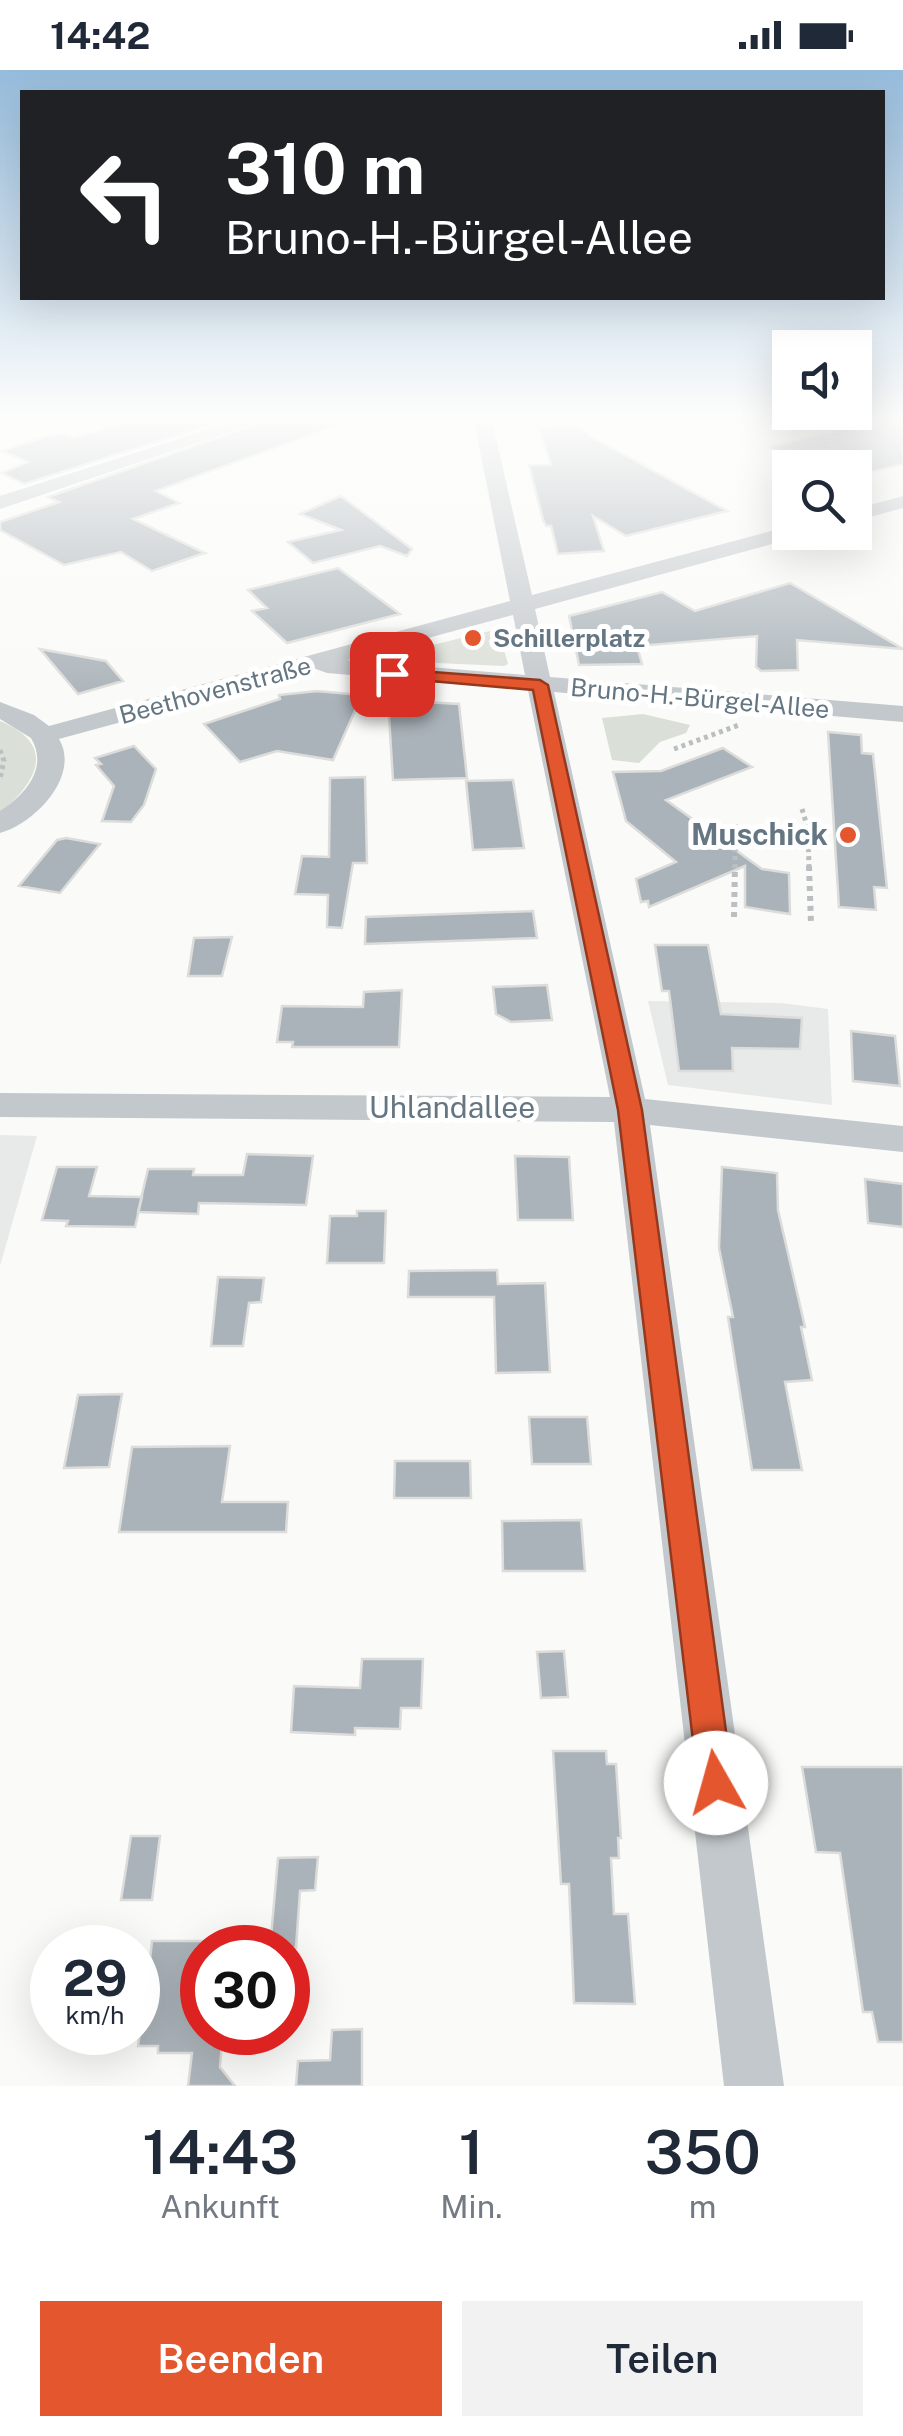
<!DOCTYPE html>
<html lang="de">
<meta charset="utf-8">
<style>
:root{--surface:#fff;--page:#f2f2f3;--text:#1f2937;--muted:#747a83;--accent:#e4572e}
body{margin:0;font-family:"Public Sans",sans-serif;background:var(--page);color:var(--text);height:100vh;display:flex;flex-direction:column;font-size:38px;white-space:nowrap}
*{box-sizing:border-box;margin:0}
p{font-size:32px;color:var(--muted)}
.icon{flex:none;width:55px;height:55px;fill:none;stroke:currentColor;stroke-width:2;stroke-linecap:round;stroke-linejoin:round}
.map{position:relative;height:2016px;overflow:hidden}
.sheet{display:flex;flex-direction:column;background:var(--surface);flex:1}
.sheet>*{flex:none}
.guide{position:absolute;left:20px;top:20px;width:865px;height:210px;border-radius:0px;box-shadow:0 10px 40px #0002;background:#202124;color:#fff;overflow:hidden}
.buttons{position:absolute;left:772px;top:260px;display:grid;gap:20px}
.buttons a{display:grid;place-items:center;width:100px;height:100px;border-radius:0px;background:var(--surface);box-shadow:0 10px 40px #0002;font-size:50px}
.speed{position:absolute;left:30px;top:1855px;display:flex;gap:20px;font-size:50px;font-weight:700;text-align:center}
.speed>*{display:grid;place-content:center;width:130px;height:130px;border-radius:50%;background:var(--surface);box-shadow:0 10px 40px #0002;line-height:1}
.speed small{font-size:25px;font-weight:400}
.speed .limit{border:15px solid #d22;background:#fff;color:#111}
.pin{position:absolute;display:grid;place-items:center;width:85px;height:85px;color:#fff;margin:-42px;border-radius:20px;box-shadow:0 5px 15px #0006}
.me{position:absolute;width:110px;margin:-55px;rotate:353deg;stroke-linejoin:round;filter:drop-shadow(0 0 8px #0008)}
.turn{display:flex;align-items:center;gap:35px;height:210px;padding:0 40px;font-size:45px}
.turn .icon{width:130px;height:130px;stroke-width:2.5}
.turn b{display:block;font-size:70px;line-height:85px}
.eta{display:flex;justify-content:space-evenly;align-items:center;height:170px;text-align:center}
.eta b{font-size:60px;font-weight:600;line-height:70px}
.cta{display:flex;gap:20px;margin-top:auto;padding:20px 40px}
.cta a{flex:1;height:115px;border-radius:0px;background:var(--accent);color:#fff;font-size:40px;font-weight:600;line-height:115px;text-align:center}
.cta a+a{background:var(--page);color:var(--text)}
.status{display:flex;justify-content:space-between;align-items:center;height:70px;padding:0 50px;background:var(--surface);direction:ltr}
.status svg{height:28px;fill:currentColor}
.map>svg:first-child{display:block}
.built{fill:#e8e9e9}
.green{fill:#dadfd7}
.building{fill:#aab3b9;stroke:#dcdcda;stroke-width:2.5}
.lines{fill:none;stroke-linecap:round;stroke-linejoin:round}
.path-far1{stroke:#bbbfc2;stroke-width:5;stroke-dasharray:4 4;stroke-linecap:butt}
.path{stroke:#bbbfc2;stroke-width:6;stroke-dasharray:5 5;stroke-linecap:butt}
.minor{fill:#c3c8cc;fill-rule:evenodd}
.route{fill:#e4572e;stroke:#94391e;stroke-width:2.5}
.poi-dot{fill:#e4572e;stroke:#fff;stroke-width:4}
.labels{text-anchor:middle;stroke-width:10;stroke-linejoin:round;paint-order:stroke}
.far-poi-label{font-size:25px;font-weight:bold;fill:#657683;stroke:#fff;text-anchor:start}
.far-street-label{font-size:25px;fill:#657683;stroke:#fff}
.poi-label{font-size:30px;font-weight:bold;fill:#657683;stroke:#fff;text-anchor:end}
.street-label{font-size:30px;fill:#657683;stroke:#fff}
</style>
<div class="status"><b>14:42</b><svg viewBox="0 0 49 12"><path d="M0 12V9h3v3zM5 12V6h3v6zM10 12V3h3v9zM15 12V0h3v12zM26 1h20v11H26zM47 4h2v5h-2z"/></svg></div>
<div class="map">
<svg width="903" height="2016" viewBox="0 0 903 2016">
<rect width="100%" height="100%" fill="#fafaf8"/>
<path class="built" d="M648,931L781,933L828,939L832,1035L668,1015Z
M0,1065L37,1066L0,1196Z"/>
<path class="green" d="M498,559L508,594L504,596L371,590Z
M643,644L690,655L686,663L660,672L639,693L612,690L602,648Z
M0,651C58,675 37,712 0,743Z"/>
<path class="building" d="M128,351H222L24,414L2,403L28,392L2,381L51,365L63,363L74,368Z
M265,351H337V355L156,421L179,433L133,449L205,483L152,501L121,482L64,495L0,460V452L59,432L48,427Z
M878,351H903V394L855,406V398H809L769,377Z
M579,356L590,366L727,441L626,466L593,446L604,481L558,484L551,456H546L543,450L529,395H551L539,358Z
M341,426L412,479L407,486L380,476L313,493L288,472L341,460L300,444Z
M338,498L400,544L287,573L252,541L267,538L248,520Z
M790,513L903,579L797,570L798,600L761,601L756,597L757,566L637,576L642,594L579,595L569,546L662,522L695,541Z
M40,579L106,591L123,611L78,624Z
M317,621L362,625L333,690L277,681L240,692L204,654L280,629L279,625Z
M388,630L459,634L467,708L393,710Z
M828,662L861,665L862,683L873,684L887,818L874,817L876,840L839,837Z
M134,676L156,699L144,735L131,752L102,751L114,716L96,695L101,694L95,688Z
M723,678L752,697L666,730L762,799L789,803L790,844L745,837V796L649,837L648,831L641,832L636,809L676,792L626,751L613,702L661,701Z
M365,707L367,793H353L342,858L327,857L328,825L295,824L302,786L329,787L330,708Z
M513,710L524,778L473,780L466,711Z
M66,768L100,774L60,823L19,816L57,770Z
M533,841L537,868L365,874L366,847Z
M232,867L222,906H188L194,868Z
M655,875H708L721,944L802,948L800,979L732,978L733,1001H679L669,921H662Z
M547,915L552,950L511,952L496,944L493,917Z
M402,920L399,977H292L293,972H277L282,936L363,937L364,922Z
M851,961L895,966L900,1016L853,1011Z
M247,1084L313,1086L306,1135L199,1133L198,1144L138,1142L148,1099H194L193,1105H243Z
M515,1086L569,1087L573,1150H518Z
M57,1097H97L89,1126L142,1127L135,1157L66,1156L68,1151L42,1150Z
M722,1097L777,1103L778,1140L805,1257H801L812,1310L785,1312L802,1400H752L728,1247H733L719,1178Z
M865,1109L903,1114V1157L868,1153Z
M357,1141H386L384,1193H327L330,1146H357Z
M497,1200L498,1214L545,1213L550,1302L496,1303L494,1227H408L409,1201Z
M218,1207L264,1208L261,1232L249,1233L243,1276H211Z
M122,1324L109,1397L64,1398L78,1325Z
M529,1347H587L591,1394H532Z
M230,1376L222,1432H288L286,1462H119L132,1377Z
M395,1391H470L471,1428H394Z
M581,1450L585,1501H503L502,1451Z
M564,1581L568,1627L541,1628L537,1582Z
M362,1589H423L421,1638H401L400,1659L355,1658V1665L291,1662L294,1616L360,1618Z
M553,1681H606L607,1694H616L621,1768H618L619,1788H611L614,1844H628L635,1934L574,1933L569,1814H561Z
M802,1697H903V1972H878L872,1942H863L840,1783L816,1782Z
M131,1766H160L152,1830H121Z
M318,1787L315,1820L300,1821L296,1878H270L278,1788Z
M152,1871H202V1962H223L220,1997L235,2016H188L192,1983H158V1976H138L141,1955L138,1954V1890H150Z
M362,1959V2016H296L298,1991L330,1990L332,1960Z"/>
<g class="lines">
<path class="path-far1" d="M674,679L739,655
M0,680L4,691L0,708
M802,739L808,759L809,798
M735,798V750"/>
<path class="path" d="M809,796L811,854
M734,847L735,796"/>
<path class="minor" d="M234,351H261L0,439V426Z
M474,351H492L532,525L790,456V462H800L798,467L535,539L550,607L903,636V652L554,622L645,1029L903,1056V1082L650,1055L784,2016H724L614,1052L0,1047V1023L610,1027L528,620L327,603L316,599L59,669C81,706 34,754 0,763V741C25,725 49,698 31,668L0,649V632L34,645L49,656L510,531ZM513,545L525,605L347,590Z
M903,426V438L855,451V439Z"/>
</g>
<linearGradient id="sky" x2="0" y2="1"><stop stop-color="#96bcdc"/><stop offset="0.55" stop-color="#fdfdfc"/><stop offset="1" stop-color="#fdfdfc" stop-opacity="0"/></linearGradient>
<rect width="903" height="633" fill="url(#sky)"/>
<path class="route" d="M392,599L540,610L548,615L642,1040L733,1713L728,1725L716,1730L703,1725L698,1713L618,1040L533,620L386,607V600Z"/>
<g class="poi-dot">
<circle cx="473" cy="568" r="10"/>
<circle cx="848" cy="765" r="10"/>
</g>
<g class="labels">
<g class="far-poi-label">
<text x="493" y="577">Schillerplatz</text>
</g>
<g class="far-street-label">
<text transform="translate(215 620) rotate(-15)" y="9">Beethovenstraße</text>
<text transform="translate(700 628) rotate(5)" y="9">Bruno-H.-Bürgel-Allee</text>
</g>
<g class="poi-label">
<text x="828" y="775">Muschick</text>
</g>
<g class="street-label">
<text x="452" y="1048">Uhlandallee</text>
</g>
</g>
</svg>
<div class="buttons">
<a><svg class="icon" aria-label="sound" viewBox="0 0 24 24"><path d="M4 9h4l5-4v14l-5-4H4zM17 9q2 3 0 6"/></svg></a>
<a><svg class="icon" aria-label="search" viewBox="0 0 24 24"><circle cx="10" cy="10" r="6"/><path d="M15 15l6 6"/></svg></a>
</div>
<div class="speed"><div>29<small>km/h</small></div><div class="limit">30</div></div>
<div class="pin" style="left:392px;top:604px;background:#d93025"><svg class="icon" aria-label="arrive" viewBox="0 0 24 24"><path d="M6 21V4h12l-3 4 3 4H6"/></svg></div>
<svg class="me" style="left:716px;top:1713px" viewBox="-20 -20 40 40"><circle r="19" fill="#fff"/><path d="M0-13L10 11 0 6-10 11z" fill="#e4572e"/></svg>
<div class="guide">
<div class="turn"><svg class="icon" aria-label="left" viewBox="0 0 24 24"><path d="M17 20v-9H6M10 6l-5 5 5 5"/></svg><div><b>310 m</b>Bruno-H.-Bürgel-Allee</div></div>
</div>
</div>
<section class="sheet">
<div class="eta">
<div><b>14:43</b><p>Ankunft</p></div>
<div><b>1</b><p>Min.</p></div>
<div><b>350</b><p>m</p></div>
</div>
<div class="cta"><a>Beenden</a><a>Teilen</a></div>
</section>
